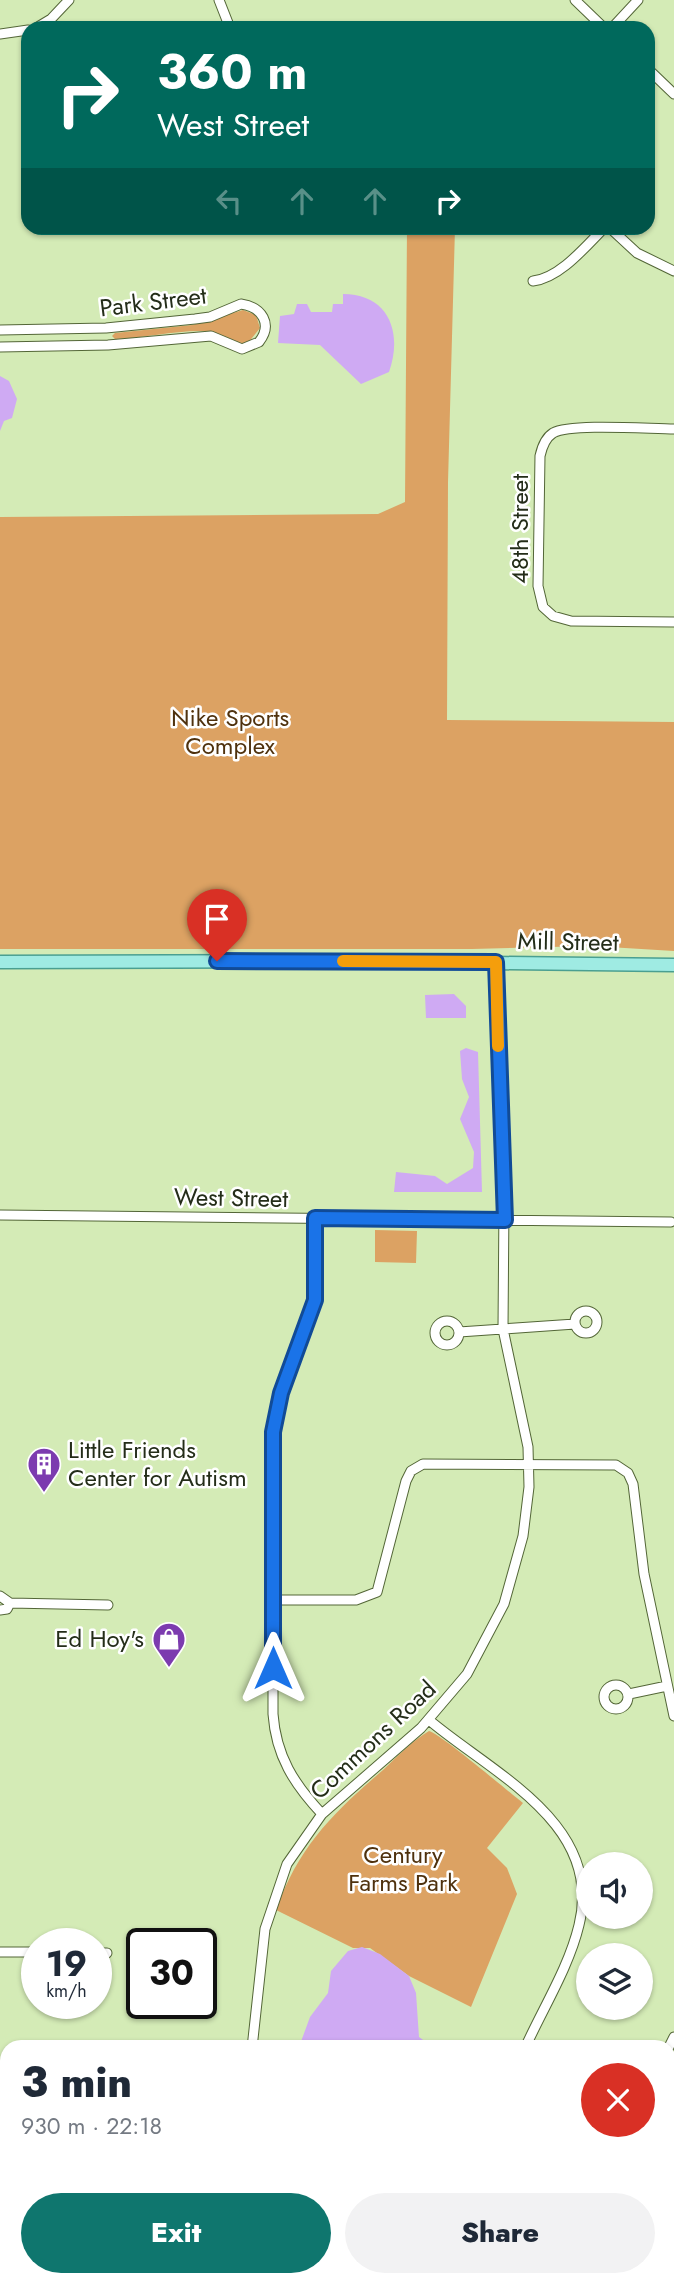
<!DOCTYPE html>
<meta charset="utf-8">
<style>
:root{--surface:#fff;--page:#f2f2f3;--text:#1f2937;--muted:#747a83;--accent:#0f766e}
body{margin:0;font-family:Jost,sans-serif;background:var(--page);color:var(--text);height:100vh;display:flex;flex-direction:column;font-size:26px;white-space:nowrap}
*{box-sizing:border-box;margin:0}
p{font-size:23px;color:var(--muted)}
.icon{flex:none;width:38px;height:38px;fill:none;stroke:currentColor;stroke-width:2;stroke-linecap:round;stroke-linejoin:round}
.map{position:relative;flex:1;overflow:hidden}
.details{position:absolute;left:0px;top:2040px;width:676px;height:247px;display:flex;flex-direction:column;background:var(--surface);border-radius:21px 21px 0 0;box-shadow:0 2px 5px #0004}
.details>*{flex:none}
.banner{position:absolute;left:21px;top:21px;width:634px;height:214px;border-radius:21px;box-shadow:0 2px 5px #0004;background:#00695c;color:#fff;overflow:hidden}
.tools{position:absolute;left:576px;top:1852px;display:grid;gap:14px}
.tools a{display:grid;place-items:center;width:77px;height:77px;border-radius:50%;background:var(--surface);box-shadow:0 2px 5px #0004;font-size:35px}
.speed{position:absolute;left:21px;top:1928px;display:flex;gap:14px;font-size:35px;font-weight:700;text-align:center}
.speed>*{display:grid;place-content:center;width:91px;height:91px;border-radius:50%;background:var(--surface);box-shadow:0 2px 5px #0004;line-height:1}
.speed small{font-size:18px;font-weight:400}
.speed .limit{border:4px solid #111;border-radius:10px;background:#fff;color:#111}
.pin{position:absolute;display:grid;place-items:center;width:60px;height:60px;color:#fff;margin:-72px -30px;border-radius:50% 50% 50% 0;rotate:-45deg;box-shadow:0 0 7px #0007}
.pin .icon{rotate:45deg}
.me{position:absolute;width:77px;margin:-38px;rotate:0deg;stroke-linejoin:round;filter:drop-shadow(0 0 5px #0008)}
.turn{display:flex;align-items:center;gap:24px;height:147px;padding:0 21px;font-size:32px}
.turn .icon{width:91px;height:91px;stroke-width:2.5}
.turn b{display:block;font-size:49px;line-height:60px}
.lanes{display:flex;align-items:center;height:66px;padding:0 21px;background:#0003;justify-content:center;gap:35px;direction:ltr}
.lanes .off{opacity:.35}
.round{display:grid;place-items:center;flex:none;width:74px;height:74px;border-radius:37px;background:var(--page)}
.overview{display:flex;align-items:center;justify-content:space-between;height:119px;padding:0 21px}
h1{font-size:42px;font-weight:800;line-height:52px}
.primary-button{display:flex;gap:14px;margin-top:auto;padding:14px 21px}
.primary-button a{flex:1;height:80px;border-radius:42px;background:var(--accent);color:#fff;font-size:28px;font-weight:800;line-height:80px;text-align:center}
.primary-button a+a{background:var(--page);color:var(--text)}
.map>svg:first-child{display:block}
.green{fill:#dca263}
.water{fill:#cfaaf3}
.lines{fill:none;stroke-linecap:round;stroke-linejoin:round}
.minor-casing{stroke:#536637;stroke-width:11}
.major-casing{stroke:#4a9f91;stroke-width:15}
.minor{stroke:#fff;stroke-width:9}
.major{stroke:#9febe3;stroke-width:12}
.route-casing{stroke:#114b97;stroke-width:18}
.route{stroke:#1a73e8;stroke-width:12}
.slow{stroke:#f59e0b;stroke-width:12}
.labels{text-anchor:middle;stroke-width:5;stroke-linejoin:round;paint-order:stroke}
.street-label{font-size:24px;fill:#242d19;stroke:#fff}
.park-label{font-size:24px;fill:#4f310d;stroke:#fff}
.poi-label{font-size:24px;fill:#242d19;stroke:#fff;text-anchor:start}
</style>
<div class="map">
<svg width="674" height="2287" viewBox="0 0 674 2287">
<rect width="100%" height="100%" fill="#d4ebb6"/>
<path class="green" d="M407,228H455L448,482L447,720L674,722V951L592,946L472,949H0V517L378,514L405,502Z
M243,310L256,315L260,328L248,343C232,345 221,332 205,331C176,330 145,338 115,339L112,336L115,333L192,325Z
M375,1230L417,1231L416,1263L375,1262Z
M429,1731C438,1732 509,1792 523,1803L487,1848L507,1868L517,1894L471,2007L409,1976L370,1948H353L276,1910C299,1846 333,1813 383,1770C397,1757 412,1741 429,1731Z"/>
<path class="water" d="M343,294C389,294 403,333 389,372L361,384L320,345L278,343L280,316L294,314L297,304H307L311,312H332L333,304H343Z
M0,376L9,381L17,399L12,418L4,421L0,431Z
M454,994L466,1006V1018H426L425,995Z
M466,1048L478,1052L482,1192H394L396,1172L435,1176L447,1184L473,1168L474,1152L460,1119L469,1097L462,1079L460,1051Z
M362,1947L380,1954L409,1976L416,1993L419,2037L433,2047H299L310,2017L328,1993L331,1971L348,1951Z
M352,2280H424L426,2287H344Z"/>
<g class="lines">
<defs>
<path id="minor" d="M219,0L230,28
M575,0L604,28
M36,28L51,19L69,0
M612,28L638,0
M0,34L28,30
M648,69L674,94
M610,228L637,253L674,271
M533,281C560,278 586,246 604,228
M0,330L106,328L195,319L210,317L241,304C262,307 273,324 259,342L242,349L211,336L108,345L0,347
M674,429C649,429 571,423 553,433C545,438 542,447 540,456L538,586L543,607L553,616L571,621L674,622
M0,1215L671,1222
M315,1218V1300L281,1393L273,1432V1714C276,1756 294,1784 322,1814
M575 1322a11 11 0 1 1 22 0a11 11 0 1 1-22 0Z
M435 1333a12 12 0 1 1 24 0a12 12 0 1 1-24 0Z
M459,1332L575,1324
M0,1596L10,1603
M273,1600H356L377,1592L406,1481L411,1471L423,1464L616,1465L628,1473L633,1484L644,1574L674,1716
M0,1610L7,1609L10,1603L108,1605
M604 1697a12 12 0 1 1 24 0a12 12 0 1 1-24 0Z
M629,1694L667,1686
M429,1720C493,1774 604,1824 579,1925C569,1967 543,2008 525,2048
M0,1952H37
M96,1953H107
M252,2048L265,1929L287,1864L322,1814L421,1728L467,1674L504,1604L523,1536L529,1487L528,1447L503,1329L504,1202L496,962
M668,2049L674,2037
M668,2124L674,2126
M240,2280L241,2287
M503,2280V2287
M646,2280L647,2287"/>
<path id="major" d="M0,962L324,961L674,965"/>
</defs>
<use href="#minor" class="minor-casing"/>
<use href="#major" class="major-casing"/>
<use href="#minor" class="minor"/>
<use href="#major" class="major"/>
</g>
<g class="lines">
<defs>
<path id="route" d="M217,961L496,962L505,1220L315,1218V1300L281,1393L273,1432V1668"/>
</defs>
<use href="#route" class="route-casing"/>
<use href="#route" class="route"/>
<path class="slow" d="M343,961L496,962L498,1046"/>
</g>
<defs>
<symbol id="building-pin" viewBox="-11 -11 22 30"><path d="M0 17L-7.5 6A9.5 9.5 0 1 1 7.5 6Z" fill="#7c3baf" stroke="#fff"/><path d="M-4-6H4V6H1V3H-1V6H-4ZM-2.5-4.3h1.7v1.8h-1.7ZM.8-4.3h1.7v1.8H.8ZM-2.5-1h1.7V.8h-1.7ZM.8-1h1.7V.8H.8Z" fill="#fff"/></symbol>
<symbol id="shop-pin" viewBox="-11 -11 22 30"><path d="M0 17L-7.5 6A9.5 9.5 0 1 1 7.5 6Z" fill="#7c3baf" stroke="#fff"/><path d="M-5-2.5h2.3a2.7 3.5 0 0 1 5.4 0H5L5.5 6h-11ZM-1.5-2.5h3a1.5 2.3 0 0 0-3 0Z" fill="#fff"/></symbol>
</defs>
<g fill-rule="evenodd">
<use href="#building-pin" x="25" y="1445" width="38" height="52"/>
<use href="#shop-pin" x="150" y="1620" width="38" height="52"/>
</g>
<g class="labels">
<g class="street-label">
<text transform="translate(153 302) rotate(-7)" y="8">Park Street</text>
<text transform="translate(520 529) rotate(-90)" y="8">48th Street</text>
<text transform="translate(568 942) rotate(1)" y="8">Mill Street</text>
<text transform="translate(231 1198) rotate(1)" y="8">West Street</text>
<text transform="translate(373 1740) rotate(-43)" y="8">Commons Road</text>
</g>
<g class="park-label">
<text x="230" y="726">Nike Sports<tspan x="230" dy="28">Complex</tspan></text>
<text x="403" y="1863">Century<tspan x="403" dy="28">Farms Park</tspan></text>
</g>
<g class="poi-label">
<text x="68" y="1458">Little Friends<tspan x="68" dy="28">Center for Autism</tspan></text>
<text x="144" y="1647" text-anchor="end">Ed Hoy's</text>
</g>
</g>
</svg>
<div class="tools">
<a><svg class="icon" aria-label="sound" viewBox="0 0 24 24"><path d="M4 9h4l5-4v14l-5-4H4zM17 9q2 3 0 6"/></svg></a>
<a><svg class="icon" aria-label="layers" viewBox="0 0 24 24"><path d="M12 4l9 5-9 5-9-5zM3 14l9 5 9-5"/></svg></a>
</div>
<div class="speed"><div>19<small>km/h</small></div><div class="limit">30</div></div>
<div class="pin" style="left:217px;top:961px;background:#d93025"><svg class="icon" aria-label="arrive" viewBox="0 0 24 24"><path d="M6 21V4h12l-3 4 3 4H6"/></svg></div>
<svg class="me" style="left:273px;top:1668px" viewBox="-20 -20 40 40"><path d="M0-17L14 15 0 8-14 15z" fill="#1a73e8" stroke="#fff" stroke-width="4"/></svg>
<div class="banner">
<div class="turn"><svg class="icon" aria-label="right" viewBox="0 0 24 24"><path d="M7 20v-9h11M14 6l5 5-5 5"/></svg><div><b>360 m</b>West Street</div></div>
<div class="lanes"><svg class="icon off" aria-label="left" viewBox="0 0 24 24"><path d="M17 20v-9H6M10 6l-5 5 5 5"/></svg><svg class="icon off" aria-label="ahead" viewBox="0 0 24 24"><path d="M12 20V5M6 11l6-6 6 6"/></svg><svg class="icon off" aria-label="ahead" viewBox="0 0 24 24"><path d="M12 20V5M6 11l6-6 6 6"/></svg><svg class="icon" aria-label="right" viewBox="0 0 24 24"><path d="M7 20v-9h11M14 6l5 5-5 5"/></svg></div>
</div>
<section class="details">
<div class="overview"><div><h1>3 min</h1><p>930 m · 22:18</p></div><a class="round" style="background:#d93025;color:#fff"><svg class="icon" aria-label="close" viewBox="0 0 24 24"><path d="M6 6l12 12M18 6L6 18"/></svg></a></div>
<div class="primary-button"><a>Exit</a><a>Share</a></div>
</section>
</div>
